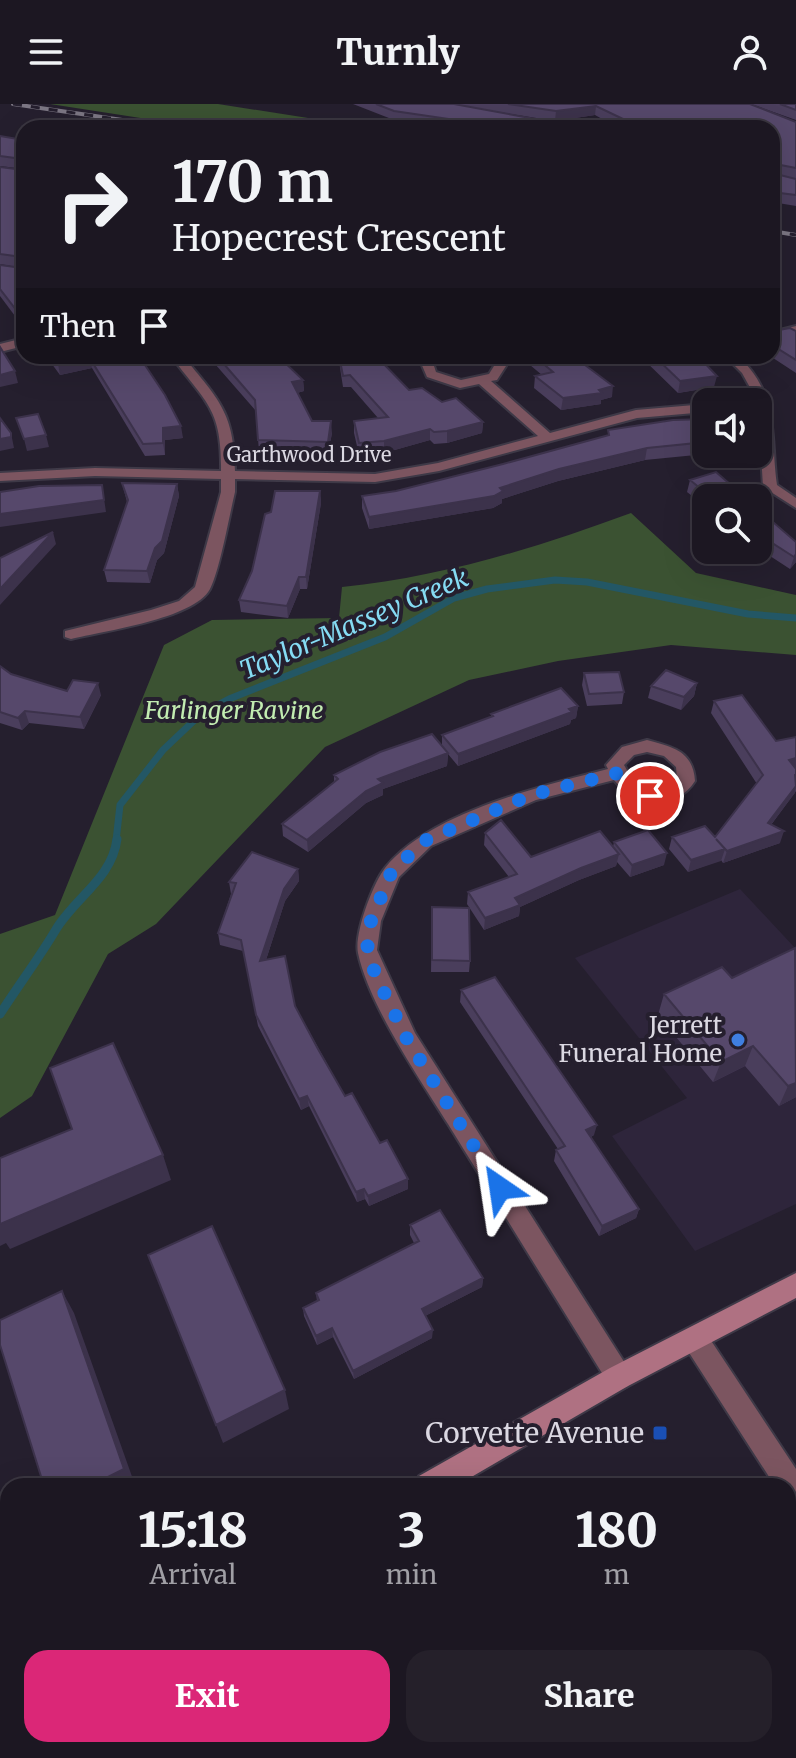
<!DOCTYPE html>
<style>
:root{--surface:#1c1722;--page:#25202a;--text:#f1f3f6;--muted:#a09fa5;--line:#3a3640;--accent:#db2777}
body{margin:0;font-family:Merriweather,serif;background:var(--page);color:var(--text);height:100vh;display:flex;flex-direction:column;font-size:30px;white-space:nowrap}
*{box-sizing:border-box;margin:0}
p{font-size:26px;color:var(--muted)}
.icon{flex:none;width:44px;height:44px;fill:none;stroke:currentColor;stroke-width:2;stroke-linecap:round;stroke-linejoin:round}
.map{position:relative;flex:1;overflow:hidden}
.details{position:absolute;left:0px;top:1374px;width:796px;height:280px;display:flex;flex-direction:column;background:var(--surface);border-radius:24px 24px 0 0;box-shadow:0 8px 32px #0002,0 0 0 2px var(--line)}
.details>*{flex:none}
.top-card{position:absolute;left:16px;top:16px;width:764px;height:244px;border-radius:24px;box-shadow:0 8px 32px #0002,0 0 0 2px var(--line);background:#1c1722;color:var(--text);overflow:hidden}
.tools{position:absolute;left:692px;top:284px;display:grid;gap:16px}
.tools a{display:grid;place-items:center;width:80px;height:80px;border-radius:16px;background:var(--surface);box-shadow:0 8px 32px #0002,0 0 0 2px var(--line);font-size:40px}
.pin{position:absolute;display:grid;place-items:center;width:68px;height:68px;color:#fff;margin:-34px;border:4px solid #fff;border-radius:50%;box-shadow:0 2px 8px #0007}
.me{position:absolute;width:88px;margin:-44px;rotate:328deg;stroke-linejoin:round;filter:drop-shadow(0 0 6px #0008)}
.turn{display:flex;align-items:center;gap:28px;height:168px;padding:0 24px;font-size:36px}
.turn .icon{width:104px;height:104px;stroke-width:2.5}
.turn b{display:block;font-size:56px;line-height:68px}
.then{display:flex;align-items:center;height:76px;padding:0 24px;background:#0003;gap:16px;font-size:30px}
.eta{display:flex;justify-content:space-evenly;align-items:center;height:136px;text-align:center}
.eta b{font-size:48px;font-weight:800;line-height:56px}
.cta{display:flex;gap:16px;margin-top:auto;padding:16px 24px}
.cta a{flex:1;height:92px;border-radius:24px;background:var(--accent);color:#fff;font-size:32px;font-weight:800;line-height:92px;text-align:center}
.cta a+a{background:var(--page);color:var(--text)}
header{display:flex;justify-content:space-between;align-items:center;height:104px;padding:0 24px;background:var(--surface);font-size:36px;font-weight:800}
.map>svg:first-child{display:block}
.built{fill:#2e253b}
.green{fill:#3b5232}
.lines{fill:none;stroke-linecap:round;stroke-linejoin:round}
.stream-far1{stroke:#235765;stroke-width:7}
.stream{stroke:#235765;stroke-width:9}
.minor-casing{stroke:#3e3947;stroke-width:4}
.secondary-casing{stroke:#3e3947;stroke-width:4}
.minor{fill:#7c5560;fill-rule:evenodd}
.secondary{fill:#af7182;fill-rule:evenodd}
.rail-casing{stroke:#7c7784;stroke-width:4}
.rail{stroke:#251f2e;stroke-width:3;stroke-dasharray:9;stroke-linecap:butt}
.wall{fill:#4a3e5c;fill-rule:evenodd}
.shaded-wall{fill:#3c324b}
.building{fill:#56486b;stroke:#3c324b;stroke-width:2}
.route{stroke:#1a73e8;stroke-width:14;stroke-dasharray:0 25.2}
.shop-dot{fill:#3f7fe0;stroke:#251f2e;stroke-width:3}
.transit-dot{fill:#1a4fb4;stroke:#251f2e;stroke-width:3}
.labels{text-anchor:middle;stroke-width:8;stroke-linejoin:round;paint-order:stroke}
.far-street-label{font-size:20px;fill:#dbd8e2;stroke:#251f2e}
.park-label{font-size:24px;font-style:italic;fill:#c2ecb1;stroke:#251f2e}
.poi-label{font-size:24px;fill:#dbd8e2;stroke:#251f2e;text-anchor:end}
.water-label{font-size:26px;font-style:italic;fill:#85dbf3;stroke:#251f2e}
.near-poi-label{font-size:28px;fill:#dbd8e2;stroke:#251f2e;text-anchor:end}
</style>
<header><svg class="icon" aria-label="menu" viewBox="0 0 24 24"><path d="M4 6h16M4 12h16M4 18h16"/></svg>Turnly<svg class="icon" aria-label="person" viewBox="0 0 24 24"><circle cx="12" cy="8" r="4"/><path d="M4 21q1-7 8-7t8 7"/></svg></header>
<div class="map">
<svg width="796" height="1654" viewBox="0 0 796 1654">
<rect width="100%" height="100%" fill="#251f2e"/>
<path class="built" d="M740,785L796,845V1100L695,1147L612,1032L687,994L575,854Z"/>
<path class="green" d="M50,0H218L372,24H205Z
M631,409L696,469L796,491V551L671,541L558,557L469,576L325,643L156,820L108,850L32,992L0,1014V830L55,811L164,541L212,516L339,514L342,483C442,473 536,444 631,409Z"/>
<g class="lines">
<path class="stream-far1" d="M116,737L120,701L163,646L201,610L229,595L385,533L454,494L487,485L555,476L587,478L748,510L796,514"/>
<path class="stream" d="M0,910C18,882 39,854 55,827C74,794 112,775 117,735"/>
<defs>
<path id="minor" d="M796,222V230L772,236V228Z
M24,234V242L0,248V240Z
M171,252H183C219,296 234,308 235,367L375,370L438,359L538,332L479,280L460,284L427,273L421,259L426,252H439L433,259L436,268L461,276L489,270L494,262L486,252H498L506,262L497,276L491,277L550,329L636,306L706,300V308L637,314L439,367L375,378L235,375V388C229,413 220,465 210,485C194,515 103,527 71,535L65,533V527L151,506L179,497L195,483L221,388V375L95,372L0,377V369L95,364L221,367C222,304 206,299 171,252Z
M725,252H738C780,291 770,330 777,381L796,394V404L763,383L758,298L742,269Z
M647,636C673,643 693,647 695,677C675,708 635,703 614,676L536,696L431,742L399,773L381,817L377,846L415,929L628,1264L632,1273L628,1282L619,1286L610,1282C556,1195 502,1107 448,1020C419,974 369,901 358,849C354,830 373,779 385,764C428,709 542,682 608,665L606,661L622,643ZM647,648L664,652L676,663L677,675C658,695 635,683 624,661L634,651Z
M695,1222L704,1226L796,1365V1404L788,1401V1382H775L686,1244L682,1235L686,1226Z"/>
<path id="secondary" d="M796,1169V1194L628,1282L456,1382H415L419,1372L610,1264Z
M8,1590V1621L0,1624V1593Z"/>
</defs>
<use href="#minor" class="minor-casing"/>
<use href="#secondary" class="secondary-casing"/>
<use href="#minor" class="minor"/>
<use href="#secondary" class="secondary"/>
<defs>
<path id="rail" d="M13,0L177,24
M772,127L796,131"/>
</defs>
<use href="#rail" class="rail-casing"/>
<use href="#rail" class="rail"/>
</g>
<path class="wall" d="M353,0H750L796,18V75L785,72L796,75V102L772,98V24H445L394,16ZM493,7L555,17L595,11L604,16L546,17Z
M751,0H796V16Z
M0,32L24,36V224L0,192V161L23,164L0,160V63L24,66V65L0,62Z
M772,213L773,227H796V269L770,252H772Z
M46,252H139L183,334L165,336V351L145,352L92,264L60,271Z
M208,252H278L303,276L304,287L297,289L312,317L332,329L328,350L259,348L256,307Z
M339,252H385L380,256L409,286L442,298L483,318L482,329L447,339L434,340L430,336L384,349L359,351L354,329V317L378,314L351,283H343L340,264Z
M530,252H573L612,293L601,296V300L561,306L534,284L535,272L542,271L530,261Z
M640,252H698L714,283L678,289Z
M706,315V350L645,356L558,377L502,395V399L493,404L369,425L362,404V392L396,387L503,360L608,332V326Z
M690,376L746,394H706V403L687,388Z
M122,379L177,380L179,392L164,449L157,456L150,479L107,478L104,466L127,398Z
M320,387L321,399L307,485H300L288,514L241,508L239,496L252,467L271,408Z
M758,405L796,438V458L790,465L758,444Z
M0,562L11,570L67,587L101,591L84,625L29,619L22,626L0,619Z
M584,569L624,588L622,600L587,602L582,581Z
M697,579L694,592L681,606L648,594L651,582Z
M714,597L776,637L796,633V687L771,721L780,739L723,759L721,756L688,768L669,745L672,733H715L757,680L711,609Z
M578,602L576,614L571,616L570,620L458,662L448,650L447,662L383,685V691L366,699L308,748L283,732L282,720L334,678V671L442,642V631L491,613V610Z
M485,729L531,753L613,743L614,738L664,761L630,773L617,758L616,762L579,776L520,803L519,812L484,826L467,800L468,788L509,773L484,741Z
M298,765L299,777L285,797L266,856L295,902L345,992L408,1075V1085L369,1102L365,1095L357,1098L309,1002L301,1006L258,922L243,847L220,841L218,829L231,790L229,778Z
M432,803L470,857L469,868H431Z
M732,874L796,993L779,1002L745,962L713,978L658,911L664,890Z
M461,886L594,1031L591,1033L639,1105L636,1114L599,1132L554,1057L556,1046L558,1045L460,898Z
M410,1121L483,1174L482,1183L425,1212L432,1234L354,1275L333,1233L317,1241L304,1212L303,1204L317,1197L316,1189L414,1139L410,1131Z
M796,1640V1654H776L788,1646Z"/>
<path class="shaded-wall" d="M596,2L595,11L555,17L556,7Z
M89,253L92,264L60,271L58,260Z
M15,267L18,279L0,283V271Z
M717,272L714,283L678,289L680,277Z
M303,276L304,287L293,290L292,278Z
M613,282L612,293L601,296V300L561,306L563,294Z
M331,317L332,329L328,350V338Z
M483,318L482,329L447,339V327Z
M181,322L183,334L165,336V351L163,339V324Z
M430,325V336L384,349V337Z
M11,329L14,344L0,347V335Z
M46,331L49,343L27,347L24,335Z
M647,344L645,356L558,377L502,395V399L493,404L369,425V413L500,384L559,365Z
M177,380L179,392L164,449L157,456L150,479L147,467Z
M102,381L106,408L0,423V410Z
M320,387L321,399L307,485L306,473Z
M53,428L56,440L0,501V485Z
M796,450V458L790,465L794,453Z
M299,473L300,485L288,514L287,502Z
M98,579L101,591L84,625L80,613Z
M697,579L694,592L681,606L684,593Z
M578,602L576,614L571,616L570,620L458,662V650Z
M25,607L29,619L22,626L18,614Z
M448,649L447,662L383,685V691L366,699L308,748L307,736L378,675Z
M796,654V665L789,656Z
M796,682L795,689L763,731L768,719Z
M784,727L780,739L723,759L727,747Z
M725,745L721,757L688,768L691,756Z
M667,749L664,761L630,773L632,761Z
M619,750L616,762L579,776L520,803L519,812L484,826L485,814L515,794L581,764Z
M298,765L299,777L285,797L262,868L260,857L284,785Z
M753,942L745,962L713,978L721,958Z
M796,979V993L779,1002L788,982Z
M307,992L309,1002L301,1006L299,995Z
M597,1021L594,1031L584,1036L586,1026Z
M163,1051L171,1076L10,1145L6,1139L0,1142V1120Z
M408,1075V1085L369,1102L368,1092Z
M364,1085L365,1095L357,1098L356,1088Z
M639,1105L636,1114L599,1132L602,1122Z
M483,1174L482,1183L421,1214L422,1205Z
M62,1187L74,1209L135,1381L133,1382H90Z
M332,1224L333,1233L317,1241L316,1232Z
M433,1226L432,1234L354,1275L353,1267Z
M285,1286L289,1305L223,1339L216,1321Z
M219,1646H225L228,1654H222Z"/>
<path class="building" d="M376,0H454L546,17L623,15L596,2L556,7L508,0H750L796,18V64L775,60L772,67V24H510L394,7Z
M780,0H796V6Z
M0,32L24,36V216L0,185V161L23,164L22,153L0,150V63L24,66L22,55L0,52Z
M772,69L796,75V91L772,88Z
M772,213L774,214L773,227L790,224L796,227V256L772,241Z
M0,243L15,267L0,271Z
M52,252H139L165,291L181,322L163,324V339L143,340L89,253L58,260Z
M217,252H278L303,276L292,278L312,317H331L328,338L258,336L255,296Z
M339,252H376L409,286L422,284L442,298L456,294L483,318L447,327L434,328L430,325L384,337L359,339L354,317L388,313L350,271L343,272Z
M534,252H573L613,282L599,286L602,289L563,294L535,272L553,268Z
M654,252H698L717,272L680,277Z
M38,310L46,331L24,335L16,314Z
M0,314L11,329V333L0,335Z
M706,315V338L647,344L559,365L500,384L503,387L494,392L369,413L362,392L396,387L503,360L609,331L608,326L673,316Z
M716,368L746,394H712L690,376Z
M122,379L177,380L162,437L155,444L147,467L104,466L128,396Z
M102,381L104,396L0,410V388L39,382Z
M275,387H320L306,473H299L287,502L239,496L252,467L265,410L271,408Z
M758,405L796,438V450L794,453L758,430Z
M53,428L0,485V454Z
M0,562L11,570L67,587L73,576L98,579L80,613L25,607L18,614L0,608Z
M666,566L697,579L684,593L651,582Z
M619,568L624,588L589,590L584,569Z
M561,584L578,602L569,605L572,608L458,650L442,631L493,612L491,610Z
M742,591L776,637L796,633V654L789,656L796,665V670L795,671L796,682L768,719L784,727L727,747L716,735L725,745L691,756L672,733L705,722L715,733L763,671L714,597Z
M432,630L448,649L378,675L383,679L366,687L307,736L282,720L338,675L334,671L380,648Z
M501,716L531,753L600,727L619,750L581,764L515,794L520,801L485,814L468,788L517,770L485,729Z
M648,726L667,749L632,761L614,738Z
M252,748L298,765L284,785L260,857L285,852L295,902L318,945L345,992L352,989L380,1039L387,1036L408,1075L368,1092L364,1085L356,1088L307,992L299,995L256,911L241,836L218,829L236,779L229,778Z
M432,803L469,804L470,857L432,856Z
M795,844L796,979L788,982L753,942L721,958L664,890L722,863L732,874Z
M495,873L597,1021L586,1026L639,1105L602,1122L556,1046L565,1042L461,886Z
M113,939L163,1051L0,1120V1054L72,1025L50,964Z
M440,1106L483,1174L422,1205L433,1226L353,1267L332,1224L316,1232L303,1204L319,1196L316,1189L419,1137L410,1121Z
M212,1122L285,1286L216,1321L148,1151Z
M62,1187L124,1365L90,1382H44L0,1241V1216Z
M796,1643V1654H779Z
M197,1646H219L222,1654H183Z"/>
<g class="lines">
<path class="route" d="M500,1084L407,935L376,872L367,846L371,817L391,769L424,737L531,691L618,669L628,684L650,692"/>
</g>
<circle class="shop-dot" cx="738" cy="936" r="8"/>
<rect class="transit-dot" x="652" y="1321" width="16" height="16" rx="4"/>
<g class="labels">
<g class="far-street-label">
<text x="309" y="358">Garthwood Drive</text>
</g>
<g class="park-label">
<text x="234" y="615">Farlinger Ravine</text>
</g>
<g class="poi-label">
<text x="722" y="930">Jerrett<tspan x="722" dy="28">Funeral Home</tspan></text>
</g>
<g class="water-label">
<text transform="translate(354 520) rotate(-23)" y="9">Taylor-Massey Creek</text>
</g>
<g class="near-poi-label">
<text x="644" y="1339">Corvette Avenue</text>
</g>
</g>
</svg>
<div class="tools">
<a><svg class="icon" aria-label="sound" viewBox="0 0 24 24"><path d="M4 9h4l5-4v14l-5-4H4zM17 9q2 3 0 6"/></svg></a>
<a><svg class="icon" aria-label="search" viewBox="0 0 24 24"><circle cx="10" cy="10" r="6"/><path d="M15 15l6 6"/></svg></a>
</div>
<div class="pin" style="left:650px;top:692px;background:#d93025"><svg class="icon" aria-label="arrive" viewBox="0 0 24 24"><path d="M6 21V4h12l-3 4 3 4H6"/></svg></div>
<svg class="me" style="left:500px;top:1084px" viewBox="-20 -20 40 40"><path d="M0-17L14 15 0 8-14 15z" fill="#1a73e8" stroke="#fff" stroke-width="4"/></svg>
<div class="top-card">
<div class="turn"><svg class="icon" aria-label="right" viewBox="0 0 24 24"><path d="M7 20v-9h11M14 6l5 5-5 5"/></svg><div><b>170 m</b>Hopecrest Crescent</div></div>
<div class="then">Then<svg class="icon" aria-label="arrive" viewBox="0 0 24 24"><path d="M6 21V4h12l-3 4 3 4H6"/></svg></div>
</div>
<section class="details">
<div class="eta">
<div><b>15:18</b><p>Arrival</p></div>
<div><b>3</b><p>min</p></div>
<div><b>180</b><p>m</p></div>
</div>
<div class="cta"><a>Exit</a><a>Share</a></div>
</section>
</div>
